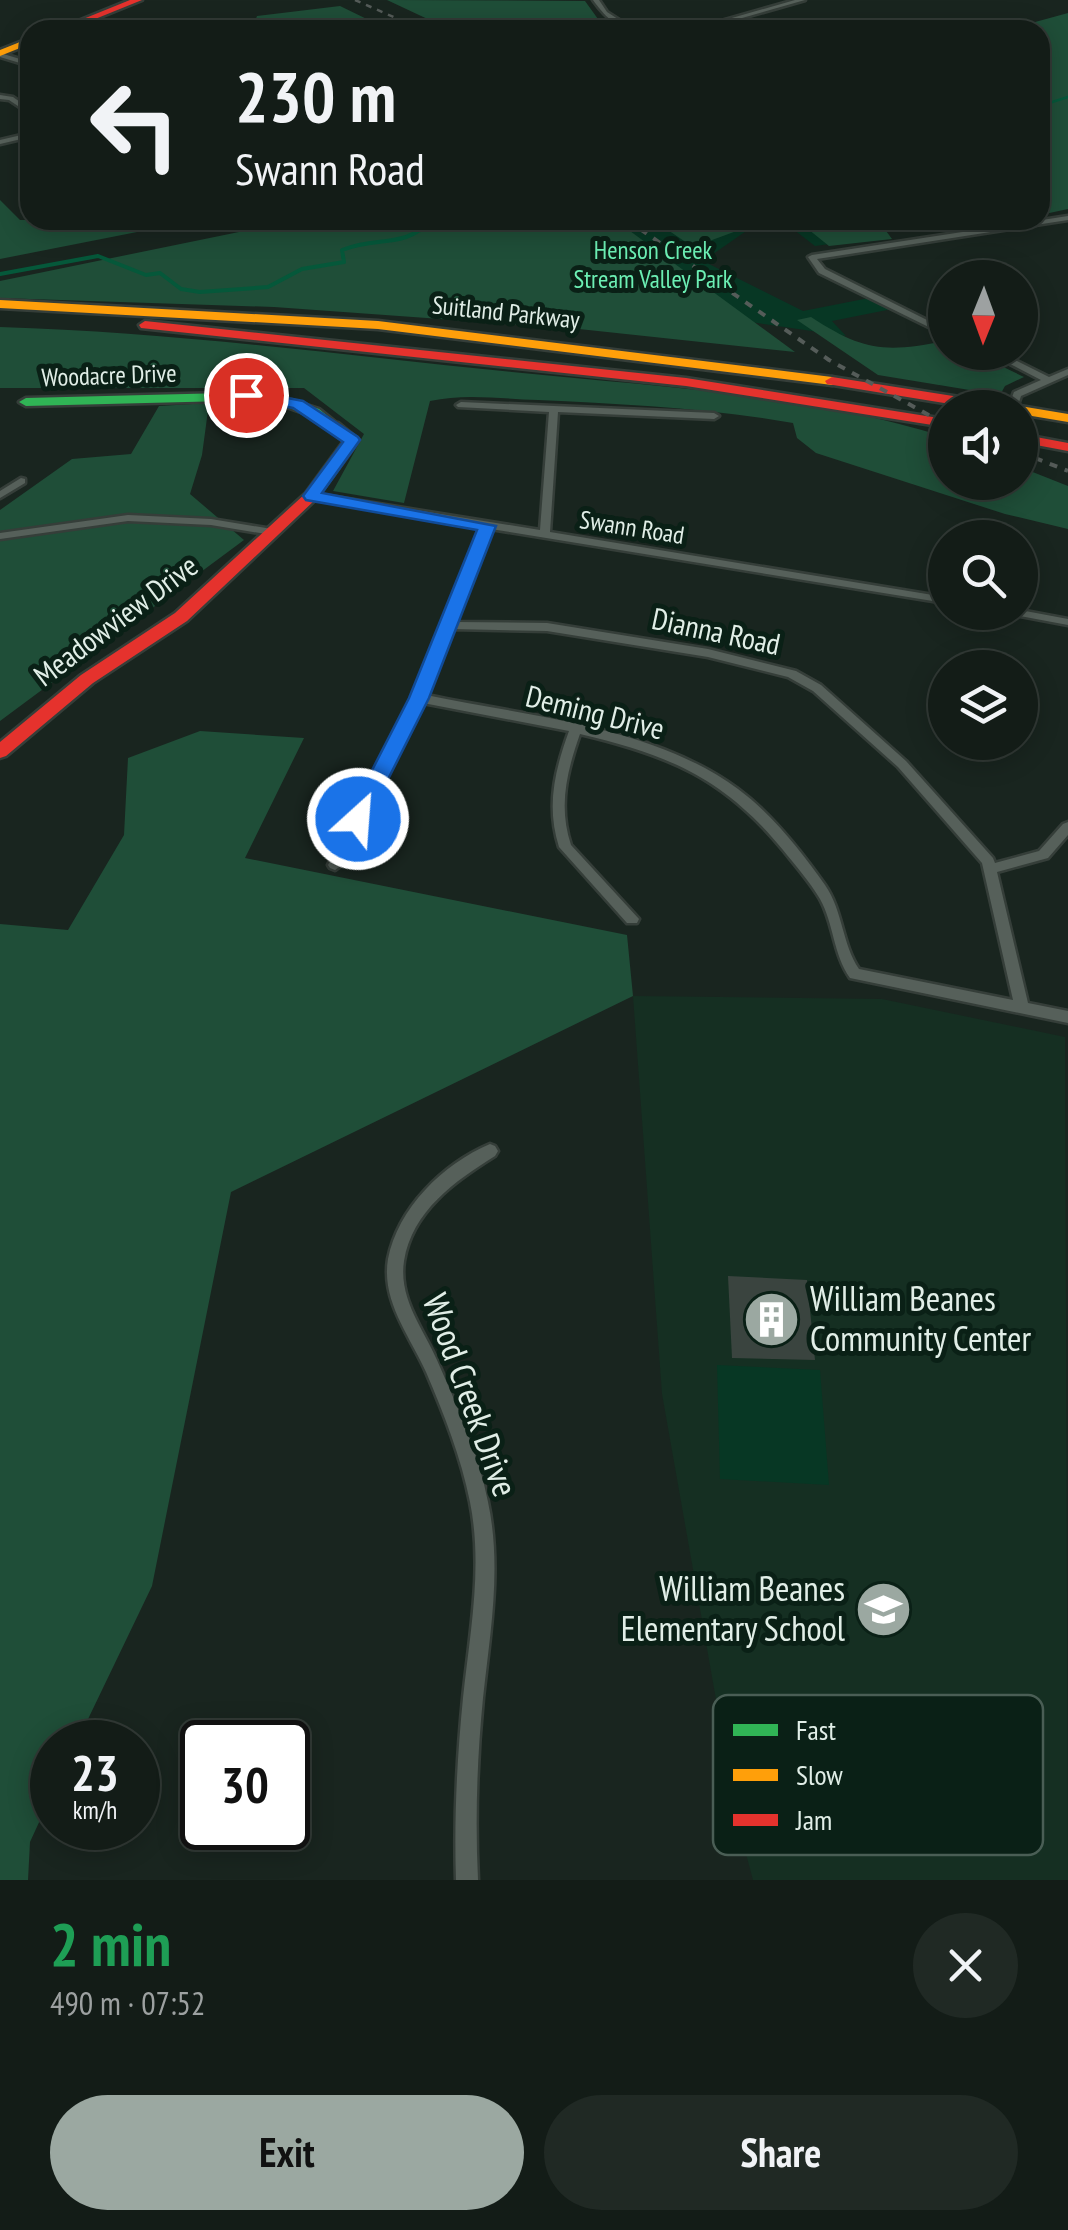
<!DOCTYPE html>
<meta charset="utf-8">
<style>
:root{--surface:#131c17;--page:#202924;--text:#f1f3f6;--muted:#9da1a1;--line:#323a36;--accent:#9ba8a1}
body{margin:0;font-family:"PT Sans Narrow",sans-serif;background:var(--page);color:var(--text);height:100vh;display:flex;flex-direction:column;font-size:38px;white-space:nowrap}
*{box-sizing:border-box;margin:0}
p{font-size:32px;color:var(--muted)}
.icon{flex:none;width:55px;height:55px;fill:none;stroke:currentColor;stroke-width:2;stroke-linecap:round;stroke-linejoin:round}
.map{position:relative;height:1880px;overflow:hidden}
.side{display:flex;flex-direction:column;background:var(--surface);flex:1}
.side>*{flex:none}
.hud{position:absolute;left:20px;top:20px;width:1030px;height:210px;border-radius:30px;box-shadow:0 5px 25px #0003,0 0 0 2px var(--line);background:#131c17;color:var(--text);overflow:hidden}
.needle{width:65px;rotate:181deg}
.tools{position:absolute;left:928px;top:260px;display:grid;gap:20px}
.tools a{display:grid;place-items:center;width:110px;height:110px;border-radius:50%;background:var(--surface);box-shadow:0 5px 25px #0003,0 0 0 2px var(--line);font-size:50px}
.speed{position:absolute;left:30px;top:1720px;display:flex;gap:20px;font-size:50px;font-weight:700;text-align:center}
.speed>*{display:grid;place-content:center;width:130px;height:130px;border-radius:50%;background:var(--surface);box-shadow:0 5px 25px #0003,0 0 0 2px var(--line);line-height:1}
.speed small{font-size:25px;font-weight:400}
.speed .limit{border:5px solid #111;border-radius:15px;background:#fff;color:#111}
.pin{position:absolute;display:grid;place-items:center;width:85px;height:85px;color:#fff;margin:-42px;border:5px solid #fff;border-radius:50%;box-shadow:0 2px 10px #0007}
.me{position:absolute;width:110px;margin:-55px;rotate:26deg;stroke-linejoin:round;filter:drop-shadow(0 0 8px #0008)}
.turn{display:flex;align-items:center;gap:35px;height:210px;padding:0 50px;font-size:45px}
.turn .icon{width:130px;height:130px;stroke-width:2.5}
.turn b{display:block;font-size:70px;line-height:85px}
.round{display:grid;place-items:center;flex:none;width:105px;height:105px;border-radius:52px;background:var(--page)}
.headline{display:flex;align-items:center;justify-content:space-between;height:170px;padding:0 50px}
h1{font-size:60px;font-weight:700;line-height:75px;color:#1e9e55}
.button{display:flex;gap:20px;margin-top:auto;padding:20px 50px}
.button a{flex:1;height:115px;border-radius:60px;background:var(--accent);color:#111;font-size:40px;font-weight:700;line-height:115px;text-align:center}
.button a+a{background:var(--page);color:var(--text)}
.map>svg:first-child{display:block}
.built{fill:#152f22}
.green{fill:#073724}
.forest{fill:#1f4e38}
.lines{fill:none;stroke-linecap:round;stroke-linejoin:round}
.stream-far1{stroke:#05583a;stroke-width:2.5}
.stream{stroke:#05583a;stroke-width:4}
.building{fill:#3a443f}
.street-casing{stroke:#353e39;stroke-width:5}
.fast-casing{stroke:#353e39;stroke-width:5}
.slow-casing{stroke:#353e39;stroke-width:5}
.jam-casing{stroke:#353e39;stroke-width:5}
.street{fill:#56605a;fill-rule:evenodd}
.fast{fill:#30b455;fill-rule:evenodd}
.slow{fill:#ff9f0a;fill-rule:evenodd}
.jam{fill:#e5322d;fill-rule:evenodd}
.rail-far1{stroke:#555c59;stroke-width:2.5;stroke-dasharray:6 6;stroke-linecap:butt}
.rail{stroke:#555c59;stroke-width:4;stroke-dasharray:8 8;stroke-linecap:butt}
.route{fill:#1a73e8;stroke:#114b97;stroke-width:2.5}
.labels{text-anchor:middle;stroke-width:10;stroke-linejoin:round;paint-order:stroke}
.far-park-label{font-size:25px;fill:#6cefb4;stroke:#0a2016}
.far-street-label{font-size:25px;fill:#e1eee7;stroke:#0a2016}
.street-label{font-size:30px;fill:#e1eee7;stroke:#0a2016}
.near-poi-label{font-size:35px;fill:#e1eee7;stroke:#0a2016;text-anchor:start}
.near-street-label{font-size:35px;fill:#e1eee7;stroke:#0a2016}
.key{fill:#0a2016;stroke:#4a5e55;stroke-width:2.5}
.key-label{font-size:28px;fill:#e1eee7}
</style>
<div class="map">
<svg width="1068" height="1880" viewBox="0 0 1068 1880">
<rect width="100%" height="100%" fill="#19251f"/>
<path class="built" d="M633,996L882,999L1065,1037L1068,1880H753L738,1824L662,1394Z"/>
<path class="green" d="M439,220H880L889,236L815,246L789,226L752,227L703,261L803,311L869,298L892,309L832,321L846,336L716,317Z
M717,1365L820,1370L829,1485L720,1479Z"/>
<path class="forest" d="M387,0L585,1L598,19L451,30Z
M340,6L375,23L377,30H266L254,24L257,16Z
M1068,13V209L1040,215V30H1006Z
M0,200L20,220H198L0,259Z
M297,220H615L795,352L579,329L274,307L0,298V281Z
M653,220H878L892,239L829,246L798,221L742,229L693,247Z
M811,317C863,351 885,353 945,341V352L974,353L1024,377L1005,386L1000,395L878,375L797,320Z
M0,327C171,332 342,355 512,372C656,387 807,393 945,437V482H1020V467L1068,486V529L1005,514L816,453L797,438L793,423C709,408 623,404 538,400C502,399 465,393 430,401L404,503L333,491L364,434L304,388H0Z
M209,403L202,455L190,494L244,540L0,721V510L72,459L131,454L159,406Z
M200,731L304,738L245,858L627,935L633,996L231,1192L152,1586L77,1742H52V1794L30,1842L28,1880H0V924L68,930L124,835L128,758Z"/>
<g class="lines">
<path class="stream-far1" d="M1040,106L1068,97"/>
<path class="stream" d="M505,220H522
M0,274L98,256L146,275L160,273L181,289L200,292L268,287L302,269L344,262L342,250C379,235 402,250 432,220"/>
</g>
<path class="building" d="M728,1276L807,1280L815,1360L732,1358Z"/>
<g class="lines">
<defs>
<path id="street" d="M593,0H599L607,12L635,30C617,30 603,14 593,0Z
M795,0H805L700,30H690Z
M0,53L30,62V66L0,57Z
M0,95L13,97L30,109V114L9,100L0,99Z
M30,133V137L0,144V140Z
M1068,216V220L817,259L825,269L945,329V335L819,273L808,257L812,255Z
M987,352H999L1049,377L1068,369V375L1021,396L1017,408H1008L1014,392L1041,380Z
M461,402L714,413L719,416L714,419L558,412L550,532L945,597V603L491,529L455,622L547,623L708,649L796,671L821,685L906,761L993,858L995,863L1039,851L1063,824L1068,822V835L1048,858L997,872L1028,1003L1068,1011V1023L850,978C833,954 834,924 820,899C810,882 795,865 783,850C724,778 669,755 580,734C567,771 558,806 571,845L639,919L637,923H627L559,847C546,806 555,770 569,731L423,703L342,865L335,870L330,868L328,865L413,698L481,527L311,499L306,496L311,493L540,530L549,412L458,407L456,405ZM452,629L547,631L708,657L788,677L813,691L898,767L982,863L1013,1000L859,969C842,944 843,911 825,885C801,851 772,814 738,789C653,726 527,716 426,695Z
M21,478L25,479V483L0,498V491Z
M128,515L211,519L272,529L277,532L272,535L211,525L128,521L0,539V533Z
M1020,610L1068,619V625L1015,615L1010,612H1020Z
M490,1144L495,1146L498,1151L495,1156C455,1181 412,1211 404,1261C398,1301 426,1332 440,1367C459,1410 479,1455 488,1502C502,1568 490,1633 483,1698C477,1759 475,1819 478,1880H456C454,1819 457,1759 463,1698C470,1632 483,1567 470,1502C461,1457 444,1414 426,1372C410,1336 381,1301 388,1259C398,1208 443,1164 490,1144Z"/>
<path id="fast" d="M268,392L319,409L340,426L328,429L309,415L267,400L26,406L19,402L26,398Z"/>
<path id="slow" d="M30,38V44L0,56V50Z
M0,300L378,321L832,377L839,381L832,385L378,329L0,308Z
M1020,406L1068,414V422L1020,414V408H1015Z"/>
<path id="jam" d="M130,0H142L68,30H56Z
M145,321L686,378L945,419V427L686,386L141,328L139,325Z
M832,377L1004,404L1010,408H975L827,384L825,381Z
M328,423H338L359,440L316,499L187,621L93,683L6,756L0,758V742L81,675L175,613L306,493L344,441L328,429Z
M1020,434L1068,443V451L1020,442Z"/>
</defs>
<use href="#street" class="street-casing"/>
<use href="#fast" class="fast-casing"/>
<use href="#slow" class="slow-casing"/>
<use href="#jam" class="jam-casing"/>
<use href="#street" class="street"/>
<use href="#fast" class="fast"/>
<use href="#slow" class="slow"/>
<use href="#jam" class="jam"/>
<path class="rail-far1" d="M355,0L423,30"/>
<path class="rail" d="M627,220L829,360L945,424
M1020,452L1068,471"/>
</g>
<path class="route" d="M246,390L303,401L358,437L360,440L322,493L496,526L429,698L368,819L358,827L347,819L409,698L477,530L306,500L303,496L343,442L293,408L240,398L238,395Z"/>
<defs>
<symbol id="building-disc" viewBox="-11 -11 22 22"><circle r="9.5" fill="#9ba8a1" stroke="#0a2016"/><path d="M-4-6H4V6H1V3H-1V6H-4ZM-2.5-4.3h1.7v1.8h-1.7ZM.8-4.3h1.7v1.8H.8ZM-2.5-1h1.7V.8h-1.7ZM.8-1h1.7V.8H.8Z" fill="#fff"/></symbol>
<symbol id="school-disc" viewBox="-11 -11 22 22"><circle r="9.5" fill="#9ba8a1" stroke="#0a2016"/><path d="M0-5L7-2L0 1L-7-2ZM-4 1L0 2.5L4 1V4Q0 6-4 4Z" fill="#fff"/></symbol>
</defs>
<g fill-rule="evenodd">
<use href="#building-disc" x="740" y="1288" width="63" height="63"/>
<use href="#school-disc" x="852" y="1578" width="63" height="63"/>
</g>
<g class="labels">
<g class="far-park-label">
<text x="653" y="259">Henson Creek<tspan x="653" dy="29">Stream Valley Park</tspan></text>
</g>
<g class="far-street-label">
<text transform="translate(506 312) rotate(6)" y="9">Suitland Parkway</text>
<text transform="translate(109 375) rotate(-2)" y="9">Woodacre Drive</text>
<text transform="translate(632 527) rotate(9)" y="9">Swann Road</text>
</g>
<g class="street-label">
<text transform="translate(116 621) rotate(-37)" y="10">Meadowview Drive</text>
<text transform="translate(716 632) rotate(12)" y="10">Dianna Road</text>
<text transform="translate(595 713) rotate(14)" y="10">Deming Drive</text>
</g>
<g class="near-poi-label">
<text x="810" y="1311">William Beanes<tspan x="810" dy="40">Community Center</tspan></text>
<text x="845" y="1601" text-anchor="end">William Beanes<tspan x="845" dy="40">Elementary School</tspan></text>
</g>
<g class="near-street-label">
<text transform="translate(470 1395) rotate(70)" y="12">Wood Creek Drive</text>
</g>
</g>
<rect x="713" y="1695" width="330" height="160" rx="15" class="key"/>
<rect x="733" y="1724" width="45" height="12" fill="#30b455"/>
<rect x="733" y="1769" width="45" height="12" fill="#ff9f0a"/>
<rect x="733" y="1814" width="45" height="12" fill="#e5322d"/>
<g class="key-label">
<text x="796" y="1740">Fast</text>
<text x="796" y="1785">Slow</text>
<text x="796" y="1830">Jam</text>
</g>
</svg>
<div class="tools">
<a><svg class="needle" viewBox="-14 -14 28 28"><path d="M0-13l5 13h-10z" fill="#e53935"/><path d="M0 13l5-13h-10z" fill="#9da1a1"/></svg></a>
<a><svg class="icon" aria-label="sound" viewBox="0 0 24 24"><path d="M4 9h4l5-4v14l-5-4H4zM17 9q2 3 0 6"/></svg></a>
<a><svg class="icon" aria-label="search" viewBox="0 0 24 24"><circle cx="10" cy="10" r="6"/><path d="M15 15l6 6"/></svg></a>
<a><svg class="icon" aria-label="layers" viewBox="0 0 24 24"><path d="M12 4l9 5-9 5-9-5zM3 14l9 5 9-5"/></svg></a>
</div>
<div class="speed"><div>23<small>km/h</small></div><div class="limit">30</div></div>
<div class="pin" style="left:246px;top:395px;background:#d93025"><svg class="icon" aria-label="arrive" viewBox="0 0 24 24"><path d="M6 21V4h12l-3 4 3 4H6"/></svg></div>
<svg class="me" style="left:358px;top:819px" viewBox="-20 -20 40 40"><circle r="17" fill="#1a73e8" stroke="#fff" stroke-width="3"/><path d="M0-11L8 9 0 5-8 9z" fill="#fff"/></svg>
<div class="hud">
<div class="turn"><svg class="icon" aria-label="left" viewBox="0 0 24 24"><path d="M17 20v-9H6M10 6l-5 5 5 5"/></svg><div><b>230 m</b>Swann Road</div></div>
</div>
</div>
<section class="side">
<div class="headline"><div><h1>2 min</h1><p>490 m · 07:52</p></div><a class="round"><svg class="icon" aria-label="close" viewBox="0 0 24 24"><path d="M6 6l12 12M18 6L6 18"/></svg></a></div>
<div class="button"><a>Exit</a><a>Share</a></div>
</section>
